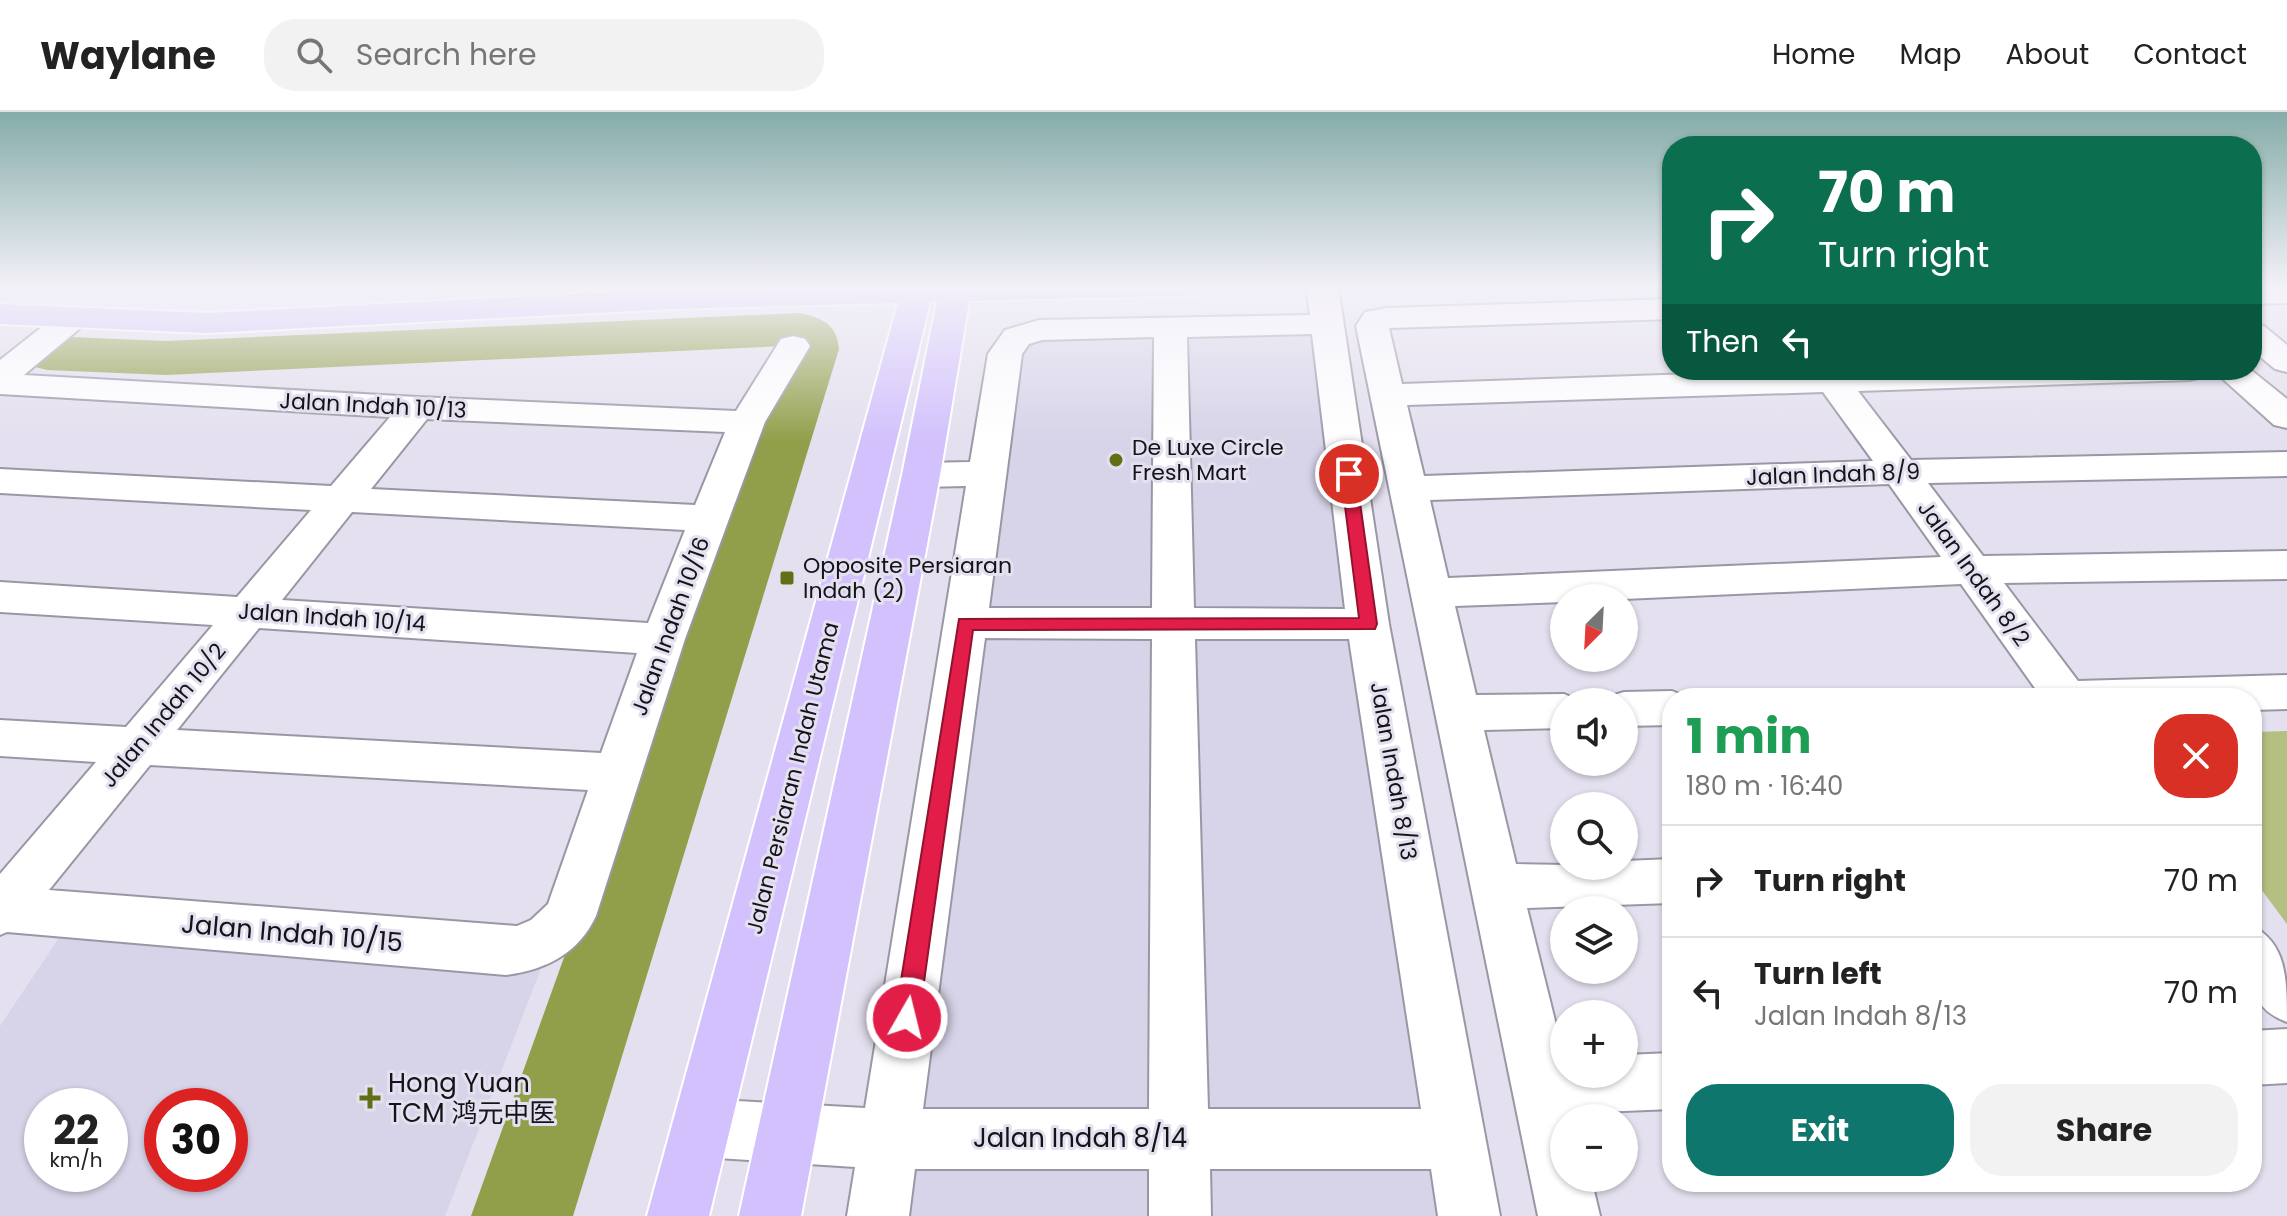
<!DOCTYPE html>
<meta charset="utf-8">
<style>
:root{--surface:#fff;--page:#f2f2f2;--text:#222;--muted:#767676;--line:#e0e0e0;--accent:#0f766e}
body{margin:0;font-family:Poppins,"Noto Sans SC",sans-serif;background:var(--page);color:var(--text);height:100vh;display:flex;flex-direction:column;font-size:30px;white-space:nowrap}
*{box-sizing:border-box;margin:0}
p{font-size:26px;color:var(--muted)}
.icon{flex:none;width:44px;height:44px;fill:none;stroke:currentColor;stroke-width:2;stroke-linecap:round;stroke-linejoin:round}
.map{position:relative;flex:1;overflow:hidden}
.drawer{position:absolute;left:1662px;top:576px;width:600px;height:504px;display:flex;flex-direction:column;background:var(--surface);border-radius:32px;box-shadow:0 2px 6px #0004}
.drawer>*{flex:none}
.top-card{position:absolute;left:1662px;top:24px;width:600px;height:244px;border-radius:32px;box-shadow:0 2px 6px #0004;background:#0b6e4f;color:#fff;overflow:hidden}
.needle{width:52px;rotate:204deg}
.controls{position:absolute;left:1550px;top:472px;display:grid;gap:16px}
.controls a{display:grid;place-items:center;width:88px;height:88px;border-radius:50%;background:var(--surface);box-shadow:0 2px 6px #0004;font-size:40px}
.speed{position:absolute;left:24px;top:976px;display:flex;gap:16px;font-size:40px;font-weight:700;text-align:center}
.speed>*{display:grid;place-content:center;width:104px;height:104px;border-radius:50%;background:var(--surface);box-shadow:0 2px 6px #0004;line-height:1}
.speed small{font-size:20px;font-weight:400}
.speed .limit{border:12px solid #d22;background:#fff;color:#111}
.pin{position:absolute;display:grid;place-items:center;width:68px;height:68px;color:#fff;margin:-34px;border:4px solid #fff;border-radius:50%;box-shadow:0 2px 8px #0007}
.me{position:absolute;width:88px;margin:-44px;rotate:8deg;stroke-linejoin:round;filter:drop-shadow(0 0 6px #0008)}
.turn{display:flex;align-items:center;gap:28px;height:168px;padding:0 24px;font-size:36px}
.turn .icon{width:104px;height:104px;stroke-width:2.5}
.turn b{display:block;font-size:56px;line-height:68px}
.then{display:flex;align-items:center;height:76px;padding:0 24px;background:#0003;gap:16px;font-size:30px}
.round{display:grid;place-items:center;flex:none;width:84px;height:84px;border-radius:32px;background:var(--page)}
.summary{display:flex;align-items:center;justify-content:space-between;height:136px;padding:0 24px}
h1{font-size:48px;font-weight:700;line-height:60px;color:#1e9e55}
.action{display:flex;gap:16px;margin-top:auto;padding:16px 24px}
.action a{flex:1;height:92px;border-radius:32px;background:var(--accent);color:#fff;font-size:32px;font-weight:700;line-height:92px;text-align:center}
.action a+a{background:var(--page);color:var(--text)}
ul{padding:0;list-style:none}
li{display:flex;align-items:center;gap:24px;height:112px;padding:0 24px;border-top:2px solid var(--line)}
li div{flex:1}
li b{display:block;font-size:30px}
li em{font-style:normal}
header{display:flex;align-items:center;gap:48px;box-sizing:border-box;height:112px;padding:0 40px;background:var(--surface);border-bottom:2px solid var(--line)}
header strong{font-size:38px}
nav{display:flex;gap:44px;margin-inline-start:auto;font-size:28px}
.search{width:560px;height:72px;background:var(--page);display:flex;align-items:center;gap:20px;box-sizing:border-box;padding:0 28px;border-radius:32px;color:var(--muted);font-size:30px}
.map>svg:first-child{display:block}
.built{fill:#d7d3e8;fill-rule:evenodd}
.green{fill:#b4bf82}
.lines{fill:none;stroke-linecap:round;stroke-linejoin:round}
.river{fill:#929f4a;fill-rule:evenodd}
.minor-casing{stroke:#9a97a5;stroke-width:4}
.major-casing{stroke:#fff;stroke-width:4}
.minor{fill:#fff;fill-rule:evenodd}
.major{fill:#d2c1fd;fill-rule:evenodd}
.route{fill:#e11d48;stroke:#92132f;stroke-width:2}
.poi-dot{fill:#636e17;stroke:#e4e0ef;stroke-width:3}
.labels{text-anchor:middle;stroke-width:6;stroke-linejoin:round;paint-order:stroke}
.street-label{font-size:22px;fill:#141318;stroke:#e4e0ef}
.poi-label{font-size:22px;fill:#141318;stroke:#e4e0ef;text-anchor:start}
.near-street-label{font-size:26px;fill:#141318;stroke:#e4e0ef}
.near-poi-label{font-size:26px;fill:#141318;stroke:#e4e0ef;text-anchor:start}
</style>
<header>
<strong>Waylane</strong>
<div class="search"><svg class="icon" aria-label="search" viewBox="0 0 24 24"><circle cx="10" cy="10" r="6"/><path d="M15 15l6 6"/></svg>Search here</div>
<nav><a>Home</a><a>Map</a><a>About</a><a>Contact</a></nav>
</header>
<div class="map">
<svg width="2287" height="1104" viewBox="0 0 2287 1104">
<rect width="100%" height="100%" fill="#e4e0ef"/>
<path class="built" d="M1319,219L1450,1104H899L1011,275L1025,232L1041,224Z
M65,817L542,854L445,1104H0V914ZM42,994H110V1062H42ZM162,994H230V1062H162Z"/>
<path class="green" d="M2287,619V812L2252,765V620Z"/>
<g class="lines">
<path class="river" d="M800,201C822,206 837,212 839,237L573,1104H471L784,234L166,263L47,258L28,253L19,241L28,229L47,224L166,229Z"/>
<defs>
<path id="minor" d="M1306,174H1338L1389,512L1500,1104H1438L1431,1057H1210L1211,1104H1149V1057H915L909,1104H847L855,1055L702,1045L681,1037L672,1016L681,995L702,987L865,996L966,374L921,375L908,371L902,363L908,355L921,351L970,350L988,242L1005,218L1039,208L1310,203ZM1312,222L1345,497L1194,496L1187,225ZM1154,225L1152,496H989L1022,242L1029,232L1042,228ZM985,526L1152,527L1149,997H923ZM1195,527H1349L1421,997H1208Z
M2252,174H2287V191L2252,192Z
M1672,187V207L1389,216L1402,272L1808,258H2207L2202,265L2190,268L1858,279L1911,348L2287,340V364L1928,371L1983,444L2287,439V467L2004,471L2078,569L2287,563V597L2252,598V586H2042L1961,472L1624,487L1564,486V490L1455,494L1476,583L1564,582L1582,590H1564V616L1484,618L1516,752L1624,754V749L1672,747V791L1527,796L1564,945V962H1624V943L1672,941V997L1576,1001L1577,1006H1564V1066H1591L1600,1104H1538L1356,214L1365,200L1387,196ZM1823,280L1873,349L1424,364L1407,293ZM1889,372L1941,445L1448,466L1430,388Z
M73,196L84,199L89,206L84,213L24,263L417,285L736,299L781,227L793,224L805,227L810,234L765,310L729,407L685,527L596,804C579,841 546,858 506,863L7,820L0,823V762L96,650L0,644V608L126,615L213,513L0,500V470L237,485L311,398L0,381V357L331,374L390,305L0,282V248L62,199ZM427,307L725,320L695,393L371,377ZM352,400L685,418L648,511L282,488ZM259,516L637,541L601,641L177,618ZM150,653L588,678L548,792L531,808L517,814L49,778Z
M2252,211L2264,214L2287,233V260L2275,257L2252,238Z
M2213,258H2251L2287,287V316L2274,313Z
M1672,579L1689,586H1672V613L1624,614V590H1605L1608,585L1624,580Z
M2252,814C2287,831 2287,868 2287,910C2241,893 2252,856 2252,814Z
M2287,917V971L2252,973V919Z"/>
<path id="major" d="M798,174H1229L1225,181L1214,183L969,189L940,363L801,1104H739L902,363L937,190H930L709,1104H647L898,191L671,197L207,221L0,212V192L207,201L671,177Z"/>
</defs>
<use href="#minor" class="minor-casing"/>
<use href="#major" class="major-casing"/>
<use href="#minor" class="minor"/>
<use href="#major" class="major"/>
</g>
<linearGradient id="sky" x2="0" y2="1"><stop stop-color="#85aca9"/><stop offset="0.53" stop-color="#f3f1f8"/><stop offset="1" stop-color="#f3f1f8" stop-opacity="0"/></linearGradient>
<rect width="2287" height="329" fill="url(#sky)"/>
<path class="route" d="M1349,357L1356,362L1377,512L1375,517L973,518L919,906L915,914L907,917L899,914L895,906L959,507L1359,506L1341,362Z"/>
<g class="poi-dot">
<circle cx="1116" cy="348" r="8"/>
<rect x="779" y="458" width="16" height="16" rx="4"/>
<path d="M366 974h8v8h8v8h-8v8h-8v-8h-8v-8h8z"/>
</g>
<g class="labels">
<g class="street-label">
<text transform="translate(373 293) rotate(3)" y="8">Jalan Indah 10/13</text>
<text transform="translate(1833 362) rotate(-2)" y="8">Jalan Indah 8/9</text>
<text transform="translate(1974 461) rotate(54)" y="8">Jalan Indah 8/2</text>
<text transform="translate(332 505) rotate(4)" y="8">Jalan Indah 10/14</text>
<text transform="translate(670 514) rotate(-70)" y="8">Jalan Indah 10/16</text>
<text transform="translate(163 603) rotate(-50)" y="8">Jalan Indah 10/2</text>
<text transform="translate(1394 659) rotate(80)" y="8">Jalan Indah 8/13</text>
<text transform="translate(792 666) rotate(-76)" y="8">Jalan Persiaran Indah Utama</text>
</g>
<g class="poi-label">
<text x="1132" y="343">De Luxe Circle<tspan x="1132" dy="25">Fresh Mart</tspan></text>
<text x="803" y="461">Opposite Persiaran<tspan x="803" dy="25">Indah (2)</tspan></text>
</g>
<g class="near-street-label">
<text transform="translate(292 821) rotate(5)" y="9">Jalan Indah 10/15</text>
<text x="1080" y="1035">Jalan Indah 8/14</text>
</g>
<g class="near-poi-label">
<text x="388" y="980">Hong Yuan<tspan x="388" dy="30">TCM 鸿元中医</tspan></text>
</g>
</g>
</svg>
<div class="controls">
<a><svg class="needle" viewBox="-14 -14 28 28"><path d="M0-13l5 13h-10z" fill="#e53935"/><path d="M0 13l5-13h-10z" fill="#767676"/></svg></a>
<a><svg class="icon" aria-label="sound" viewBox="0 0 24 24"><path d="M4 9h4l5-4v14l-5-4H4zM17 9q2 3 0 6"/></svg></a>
<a><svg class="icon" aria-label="search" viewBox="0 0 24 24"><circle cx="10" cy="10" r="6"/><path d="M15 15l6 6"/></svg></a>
<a><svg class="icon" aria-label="layers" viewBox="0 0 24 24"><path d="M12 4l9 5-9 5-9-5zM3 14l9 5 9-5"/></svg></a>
<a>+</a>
<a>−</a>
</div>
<div class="speed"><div>22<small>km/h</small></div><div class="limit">30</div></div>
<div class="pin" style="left:1349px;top:362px;background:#d93025"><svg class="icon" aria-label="arrive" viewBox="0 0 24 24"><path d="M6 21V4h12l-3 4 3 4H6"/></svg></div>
<svg class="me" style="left:907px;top:906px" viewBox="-20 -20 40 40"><circle r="17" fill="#e11d48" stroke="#fff" stroke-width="3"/><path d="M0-11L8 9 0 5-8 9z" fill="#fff"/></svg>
<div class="top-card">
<div class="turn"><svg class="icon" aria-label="right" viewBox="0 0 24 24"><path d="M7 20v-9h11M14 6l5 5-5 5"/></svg><div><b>70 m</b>Turn right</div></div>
<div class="then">Then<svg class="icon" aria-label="left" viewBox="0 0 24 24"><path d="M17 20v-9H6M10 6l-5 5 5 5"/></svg></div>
</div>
<section class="drawer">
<div class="summary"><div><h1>1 min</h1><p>180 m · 16:40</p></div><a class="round" style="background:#d93025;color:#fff"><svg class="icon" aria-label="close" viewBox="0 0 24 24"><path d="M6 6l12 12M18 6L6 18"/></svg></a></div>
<ul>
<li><svg class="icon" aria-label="right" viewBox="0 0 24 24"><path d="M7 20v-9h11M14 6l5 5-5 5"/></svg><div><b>Turn right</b></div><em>70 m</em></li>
<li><svg class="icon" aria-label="left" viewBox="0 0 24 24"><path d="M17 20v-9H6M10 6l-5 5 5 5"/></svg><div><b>Turn left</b><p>Jalan Indah 8/13</p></div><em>70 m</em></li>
</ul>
<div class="action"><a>Exit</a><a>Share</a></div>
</section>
</div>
